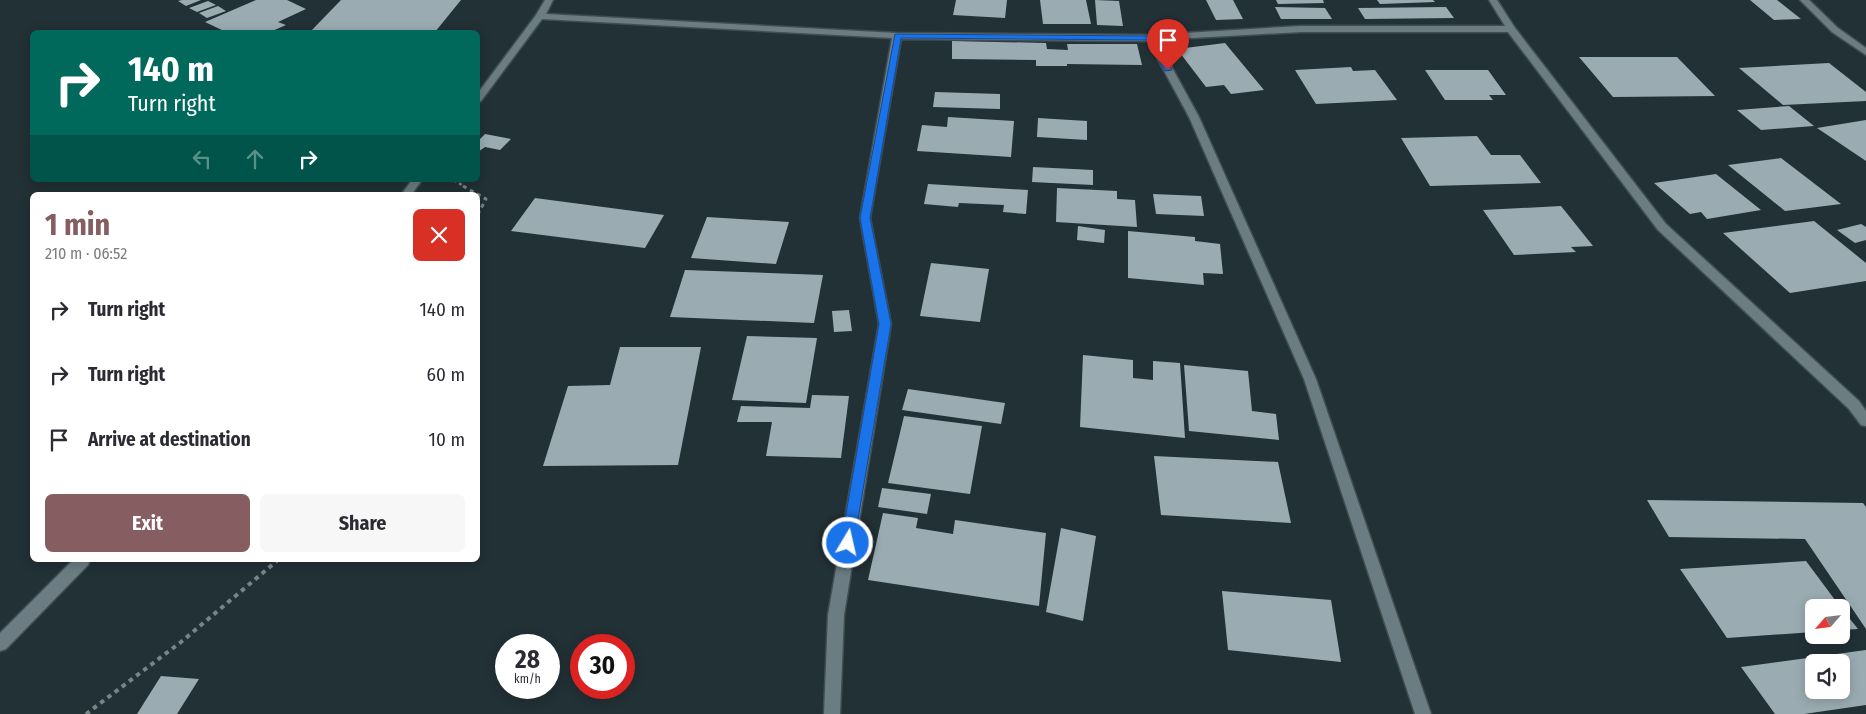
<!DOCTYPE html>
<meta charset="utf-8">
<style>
:root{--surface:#fff;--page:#f7f7f7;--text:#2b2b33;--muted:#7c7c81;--accent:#865d60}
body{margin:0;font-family:"Fira Sans Condensed",sans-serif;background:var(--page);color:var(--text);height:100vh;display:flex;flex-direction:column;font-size:19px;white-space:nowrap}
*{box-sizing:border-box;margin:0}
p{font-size:16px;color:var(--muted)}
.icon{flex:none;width:28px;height:28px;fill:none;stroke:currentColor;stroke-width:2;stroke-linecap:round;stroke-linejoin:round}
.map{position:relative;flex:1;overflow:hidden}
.panel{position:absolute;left:30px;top:192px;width:450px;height:370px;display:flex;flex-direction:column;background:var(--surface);border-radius:8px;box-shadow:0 2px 12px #0003}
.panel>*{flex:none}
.banner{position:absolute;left:30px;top:30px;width:450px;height:152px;border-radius:8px;box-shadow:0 2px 12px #0003;background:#00695c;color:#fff;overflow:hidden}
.needle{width:32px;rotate:242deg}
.fabs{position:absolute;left:1805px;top:599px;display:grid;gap:10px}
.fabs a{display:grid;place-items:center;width:45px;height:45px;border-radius:8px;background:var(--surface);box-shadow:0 2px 12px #0003;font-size:25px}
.speed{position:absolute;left:495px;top:634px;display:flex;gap:10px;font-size:25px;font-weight:700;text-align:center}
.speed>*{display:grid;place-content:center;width:65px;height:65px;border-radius:50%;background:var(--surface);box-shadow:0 2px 12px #0003;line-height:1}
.speed small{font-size:12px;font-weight:400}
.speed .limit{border:8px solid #d22;background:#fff;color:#111}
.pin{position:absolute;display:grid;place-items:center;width:42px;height:42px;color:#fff;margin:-51px -21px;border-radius:50% 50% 50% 0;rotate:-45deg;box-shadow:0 0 5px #0007}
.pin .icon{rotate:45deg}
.me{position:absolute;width:55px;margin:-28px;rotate:9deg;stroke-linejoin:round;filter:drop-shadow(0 0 4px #0008)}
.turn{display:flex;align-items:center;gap:18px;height:105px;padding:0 15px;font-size:22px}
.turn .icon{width:65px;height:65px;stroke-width:2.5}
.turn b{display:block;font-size:35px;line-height:42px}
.lanes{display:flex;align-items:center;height:48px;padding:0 15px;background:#0003;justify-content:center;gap:25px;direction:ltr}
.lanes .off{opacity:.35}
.round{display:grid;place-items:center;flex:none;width:52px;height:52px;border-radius:8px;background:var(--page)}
.overview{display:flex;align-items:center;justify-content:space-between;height:85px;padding:0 15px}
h1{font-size:30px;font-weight:700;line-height:38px;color:var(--accent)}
.action{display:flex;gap:10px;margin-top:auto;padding:10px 15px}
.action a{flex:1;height:58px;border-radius:8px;background:var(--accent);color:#fff;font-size:20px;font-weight:700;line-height:58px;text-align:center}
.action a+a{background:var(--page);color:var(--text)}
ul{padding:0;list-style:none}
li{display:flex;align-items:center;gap:15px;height:65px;padding:0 15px}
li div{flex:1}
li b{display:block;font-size:19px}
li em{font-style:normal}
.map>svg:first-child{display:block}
.building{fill:#9aacb2;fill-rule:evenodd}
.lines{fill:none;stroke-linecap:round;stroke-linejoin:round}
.minor-casing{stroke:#404d51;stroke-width:3}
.path-far2{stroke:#788488;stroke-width:2.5;stroke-dasharray:3 3;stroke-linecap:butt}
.path-far1{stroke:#788488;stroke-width:3;stroke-dasharray:4 4;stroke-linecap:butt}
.path{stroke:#788488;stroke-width:4;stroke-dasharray:4.5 4.5;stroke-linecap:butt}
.minor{fill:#6b7d82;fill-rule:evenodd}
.route{fill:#1a73e8;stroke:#114b97}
</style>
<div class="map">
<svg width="1866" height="714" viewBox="0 0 1866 714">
<rect width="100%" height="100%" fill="#223136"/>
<path class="building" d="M182,0H201L186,6L178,1Z
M256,0H287L306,9L278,22L286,25L270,32H226L205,22Z
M341,0H461L435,32H310Z
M956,0H1007L1005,18L953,15Z
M1040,0H1086L1091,24H1043Z
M1095,0L1119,1L1123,26L1097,25Z
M1206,0H1233L1243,19L1216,20Z
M1276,0H1323L1324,3L1278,4Z
M1377,0H1433L1435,2L1380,4Z
M1750,0H1777L1801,19L1774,20Z
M208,1L216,5L197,12L189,8Z
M218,6L226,11L207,18L199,13Z
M1275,7L1325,8L1332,19H1281Z
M1446,7L1454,18L1365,19L1358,8Z
M952,41L1046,43L1047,49L1068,50L1067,44H1137L1142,65L1067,64V66H1036V60L952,59Z
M1225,43L1264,90L1231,94L1224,85L1206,87L1177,49Z
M1579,57H1677L1715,96L1613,97Z
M1829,63L1866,92V101L1783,105L1739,68Z
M1351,67L1353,71L1375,70L1397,100L1316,104L1295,70Z
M1425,70H1488L1506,95H1489L1493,100H1445Z
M935,92L1000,94V109L933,107Z
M1789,106L1814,126L1761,130L1737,110Z
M948,117L1014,121L1011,157L917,151L922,125L947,127Z
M1038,118L1087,121V140L1037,137Z
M1866,120V161L1817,128Z
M485,134L511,139L500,150L485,147L478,152V141Z
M1477,136L1491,155H1520L1541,183L1430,186L1401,138Z
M1781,158L1841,204L1785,211L1728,165Z
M1033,167L1093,170V185L1032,182Z
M1716,174L1761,210L1707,219L1701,212L1690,214L1654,183Z
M928,184L1028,190L1026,214L1003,212L1004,205L959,203L958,207L924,204Z
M1057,188L1117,191V199L1135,200L1137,227L1056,222Z
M1153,194L1201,196L1204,216L1156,214Z
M535,198L664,215L645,248L511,231Z
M1561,206L1593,246L1571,247L1576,252L1514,255L1483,210Z
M707,217L789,222L776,264L691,258Z
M1814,221L1866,263V281L1790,293L1723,233Z
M1861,224L1866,227V240L1855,243L1837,230Z
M1078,226L1105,230L1104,243L1077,240Z
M1128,231L1195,237V241L1220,244L1223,274L1203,273L1204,285L1128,278Z
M931,263L989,269L980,322L920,316Z
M685,270L823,275L814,323L670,317Z
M849,310L852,331L834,332L832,311Z
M747,336L817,338L806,403L732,400Z
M620,347H701L678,465L543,466L568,386L610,385Z
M1083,355L1133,360V378L1153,380V361L1180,363L1185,438L1080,427Z
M1184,365L1248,371L1252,411L1276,414L1279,440L1189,431Z
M908,389L1005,403L1001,424L902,410Z
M812,395L849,396L841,458L766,456L772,422H737L741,406L810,408Z
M904,416L982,426L970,494L888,483Z
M1154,456L1278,462L1291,523L1161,515Z
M882,488L931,494L927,514L878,507Z
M1647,500L1863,503L1866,507V629L1805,539L1669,537Z
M883,513L918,518L916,528L953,534L955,520L1046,533L1039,606L868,580Z
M1061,528L1096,536L1083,621L1046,612Z
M1806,561L1841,608H1814V632L1727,638L1680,569Z
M1222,591L1331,600L1341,662L1228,650Z
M1841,608L1858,629L1841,630Z
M1866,650V705L1804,714H1775L1741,667ZM1814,662H1841V690H1814Z
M161,676L199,679L177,714H137Z"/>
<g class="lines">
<defs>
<path id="minor" d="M545,0H553L546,14L897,33L1151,35L1301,26H1505L1489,0H1497L1515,28L1666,224L1859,401L1866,411V426L1861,425L1849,409L1658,230L1508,32H1301L1157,40L1199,117L1316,379L1431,714H1415L1304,379L1189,117L1148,41L901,39L870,218L891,324L844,615L840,714H824L828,615L879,324L860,218L892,38L542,19L481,101L478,102V93L536,15Z
M1800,0H1809L1838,28L1866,48V55L1832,32Z
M412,180H422L411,195H401Z
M73,560H90L88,565L6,649L0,651V633Z"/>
</defs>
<use href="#minor" class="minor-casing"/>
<path class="path-far2" d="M454,180L465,187"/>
<path class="path-far1" d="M463,186L486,199L478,214"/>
<path class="path" d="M86,714L181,642L278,560"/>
<use href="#minor" class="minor"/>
</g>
<path class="route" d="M895,34L1151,36L1155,38L1172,70L1165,71L1148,40L901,38L870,218L891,324L854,543L852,547L848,549L843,547L841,543L879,324L860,218Z"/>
</svg>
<div class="fabs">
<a><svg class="needle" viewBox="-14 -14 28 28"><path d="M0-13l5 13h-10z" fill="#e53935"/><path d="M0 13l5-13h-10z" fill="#7c7c81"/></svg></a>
<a><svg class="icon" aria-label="sound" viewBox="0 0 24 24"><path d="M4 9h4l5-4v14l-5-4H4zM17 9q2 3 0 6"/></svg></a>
</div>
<div class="speed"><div>28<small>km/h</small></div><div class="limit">30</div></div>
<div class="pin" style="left:1168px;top:70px;background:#d93025"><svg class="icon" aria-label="arrive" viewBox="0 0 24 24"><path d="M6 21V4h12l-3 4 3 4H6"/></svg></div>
<svg class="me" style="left:848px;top:543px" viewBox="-20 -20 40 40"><circle r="17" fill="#1a73e8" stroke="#fff" stroke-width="3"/><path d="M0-11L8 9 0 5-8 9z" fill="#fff"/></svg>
<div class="banner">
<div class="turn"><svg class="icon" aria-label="right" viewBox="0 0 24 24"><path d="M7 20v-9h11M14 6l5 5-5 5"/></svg><div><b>140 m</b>Turn right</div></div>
<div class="lanes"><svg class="icon off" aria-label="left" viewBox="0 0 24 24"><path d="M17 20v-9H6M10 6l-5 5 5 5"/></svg><svg class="icon off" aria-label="ahead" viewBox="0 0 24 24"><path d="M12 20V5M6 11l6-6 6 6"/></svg><svg class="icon" aria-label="right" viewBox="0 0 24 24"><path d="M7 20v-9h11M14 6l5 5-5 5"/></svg></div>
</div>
<section class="panel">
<div class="overview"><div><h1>1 min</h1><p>210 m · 06:52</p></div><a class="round" style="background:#d93025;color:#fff"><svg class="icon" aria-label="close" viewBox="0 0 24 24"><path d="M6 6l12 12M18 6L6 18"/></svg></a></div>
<ul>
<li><svg class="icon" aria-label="right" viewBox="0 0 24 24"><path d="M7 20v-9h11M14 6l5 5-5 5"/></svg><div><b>Turn right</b></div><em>140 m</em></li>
<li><svg class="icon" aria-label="right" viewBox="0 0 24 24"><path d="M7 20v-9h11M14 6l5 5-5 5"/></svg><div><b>Turn right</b></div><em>60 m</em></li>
<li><svg class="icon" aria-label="arrive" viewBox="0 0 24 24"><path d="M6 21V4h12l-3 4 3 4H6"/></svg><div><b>Arrive at destination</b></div><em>10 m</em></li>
</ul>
<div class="action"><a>Exit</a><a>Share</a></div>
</section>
</div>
